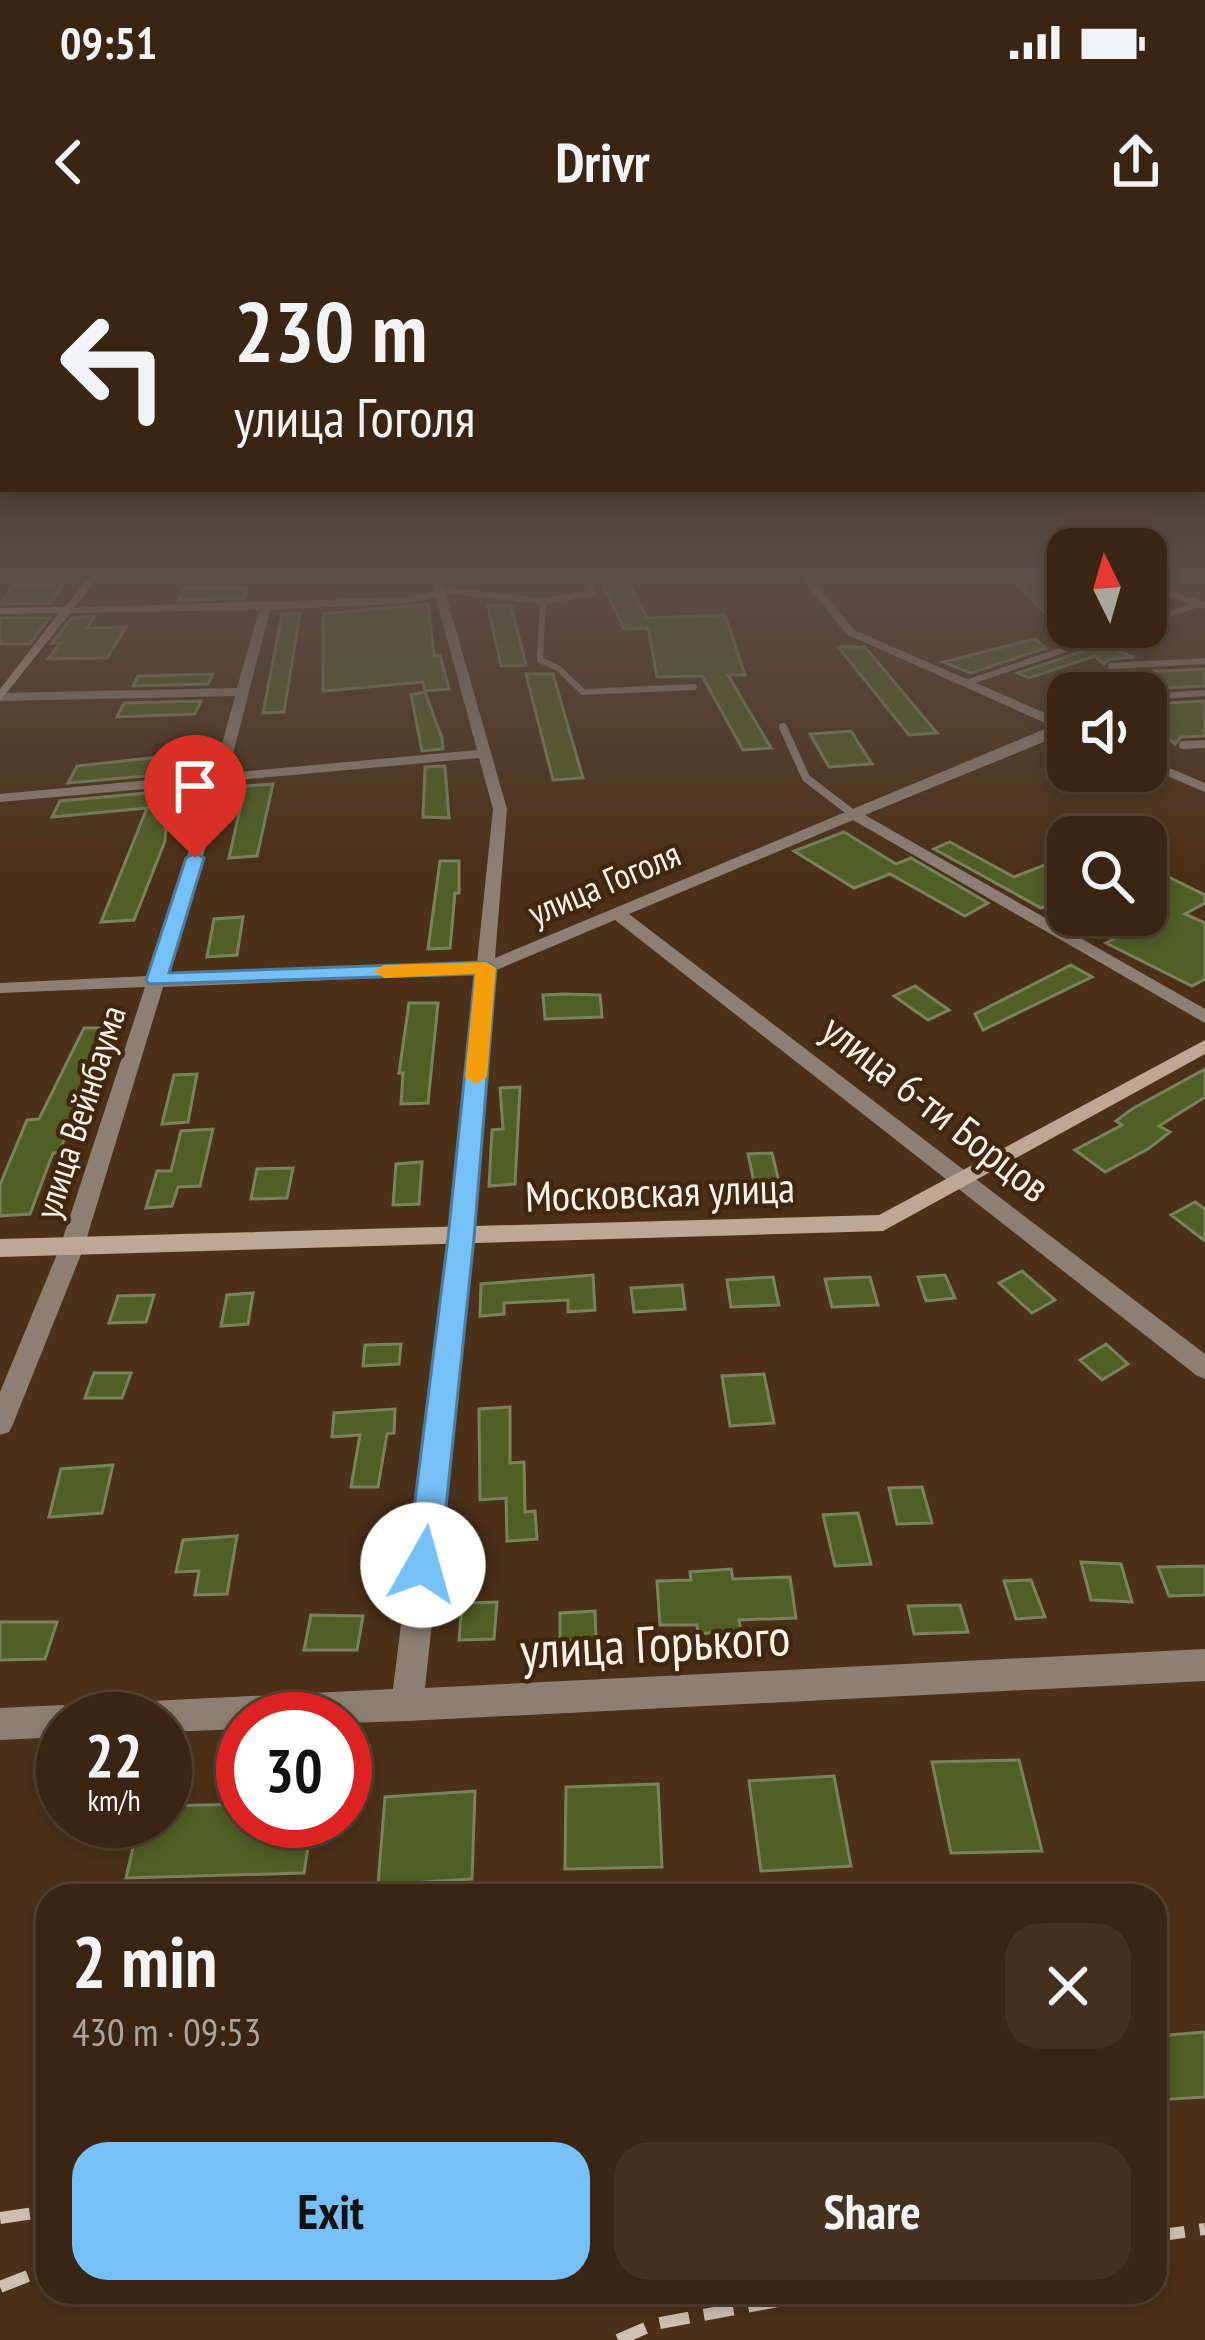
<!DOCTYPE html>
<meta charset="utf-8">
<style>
:root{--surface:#392512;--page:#443120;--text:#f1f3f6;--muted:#aba59f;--line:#534232;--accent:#75c0f6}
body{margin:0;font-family:"PT Sans Narrow",sans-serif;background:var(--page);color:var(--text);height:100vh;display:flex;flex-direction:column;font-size:45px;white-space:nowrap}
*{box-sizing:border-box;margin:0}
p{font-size:39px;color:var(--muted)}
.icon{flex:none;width:66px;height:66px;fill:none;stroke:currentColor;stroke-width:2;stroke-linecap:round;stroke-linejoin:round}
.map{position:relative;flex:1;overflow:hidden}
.drawer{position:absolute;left:36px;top:1644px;width:1131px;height:420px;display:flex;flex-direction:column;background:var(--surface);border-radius:36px;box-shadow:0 6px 18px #0003,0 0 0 3px var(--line)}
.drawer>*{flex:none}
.top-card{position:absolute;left:0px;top:0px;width:1206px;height:252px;box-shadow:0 6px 18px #0003,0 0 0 3px var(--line);background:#392512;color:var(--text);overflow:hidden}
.needle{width:78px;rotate:355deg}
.fabs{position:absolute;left:1047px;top:288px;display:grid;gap:24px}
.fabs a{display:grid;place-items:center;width:120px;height:120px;border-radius:24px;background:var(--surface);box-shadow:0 6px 18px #0003,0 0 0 3px var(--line);font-size:60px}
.speed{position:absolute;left:36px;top:1452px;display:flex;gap:24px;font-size:60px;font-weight:700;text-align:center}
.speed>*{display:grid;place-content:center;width:156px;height:156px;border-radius:50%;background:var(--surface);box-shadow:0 6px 18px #0003,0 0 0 3px var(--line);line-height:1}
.speed small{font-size:30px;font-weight:400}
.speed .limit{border:18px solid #d22;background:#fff;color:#111}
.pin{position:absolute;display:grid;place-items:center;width:102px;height:102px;color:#fff;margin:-123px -51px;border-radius:50% 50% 50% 0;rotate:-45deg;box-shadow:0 0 12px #0007}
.pin .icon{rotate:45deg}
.me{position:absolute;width:132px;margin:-66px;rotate:7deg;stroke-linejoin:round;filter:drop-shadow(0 0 9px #0008)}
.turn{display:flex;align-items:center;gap:42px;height:252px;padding:0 36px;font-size:54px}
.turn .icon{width:156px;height:156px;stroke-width:2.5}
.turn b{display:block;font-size:84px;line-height:102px}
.round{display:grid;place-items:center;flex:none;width:126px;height:126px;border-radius:36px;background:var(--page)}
.summary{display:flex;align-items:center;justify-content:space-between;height:204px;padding:0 36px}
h1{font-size:72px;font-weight:700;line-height:90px}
.primary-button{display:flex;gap:24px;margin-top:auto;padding:24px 36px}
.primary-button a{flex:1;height:138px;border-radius:36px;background:var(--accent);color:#111;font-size:48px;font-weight:700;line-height:138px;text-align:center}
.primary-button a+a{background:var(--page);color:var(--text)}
.status{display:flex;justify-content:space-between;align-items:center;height:84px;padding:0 60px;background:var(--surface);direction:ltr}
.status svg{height:33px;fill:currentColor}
header{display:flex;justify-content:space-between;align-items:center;height:156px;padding:0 36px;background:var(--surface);font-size:54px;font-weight:700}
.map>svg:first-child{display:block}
.building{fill:#505f24;stroke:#78835e;stroke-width:3}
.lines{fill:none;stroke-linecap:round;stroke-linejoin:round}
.lane-far1{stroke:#8d7f73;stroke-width:6}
.lane{stroke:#8d7f73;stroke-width:8}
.street{fill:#8d7f73;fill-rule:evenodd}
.secondary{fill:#bea794;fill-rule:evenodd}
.rail{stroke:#cfc0b3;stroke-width:12;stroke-dasharray:30 15;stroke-linecap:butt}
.route{fill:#75c0f6;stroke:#4c7da0;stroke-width:3}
.slow{fill:#f59e0b}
.labels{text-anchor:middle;stroke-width:9;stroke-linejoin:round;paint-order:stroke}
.far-street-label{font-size:36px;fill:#fef3ea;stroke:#41270e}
.street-label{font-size:42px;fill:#fef3ea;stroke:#41270e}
.near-street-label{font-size:51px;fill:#fef3ea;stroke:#41270e}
</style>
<div class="status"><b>09:51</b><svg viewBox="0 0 49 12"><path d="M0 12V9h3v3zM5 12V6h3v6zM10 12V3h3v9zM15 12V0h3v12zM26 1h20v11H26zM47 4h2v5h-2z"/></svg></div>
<header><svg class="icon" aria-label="back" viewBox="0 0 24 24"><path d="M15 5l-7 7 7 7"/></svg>Drivr<svg class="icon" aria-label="share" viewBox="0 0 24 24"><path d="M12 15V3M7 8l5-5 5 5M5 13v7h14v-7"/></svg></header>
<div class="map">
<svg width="1205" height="2100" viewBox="0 0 1205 2100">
<rect width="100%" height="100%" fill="#4c3118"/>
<path class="building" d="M598,334H625L647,378L725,375L745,435H728L771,508L743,510L702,436L657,437L648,388L624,389Z
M1068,336V397L1011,337Z
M64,344L50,363L0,364L13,346Z
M228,347L248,349L244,358L179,360L185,348Z
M428,364L434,416L440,415L449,449L425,451L423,442L323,451V374Z
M511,365L526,425L501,426L488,366Z
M300,373L284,472L263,473L282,374Z
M94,377L87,388L126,387L107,418L48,419L60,403H52L72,378Z
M0,378H49L30,404H0Z
M1035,399L1046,408L971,433L943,422Z
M1101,405L1134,417L1109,419L1104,424L1095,416L1029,438L1018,433Z
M838,407H865L937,493L909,495Z
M1205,429V446L1146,449V441L1125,443L1114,433Z
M213,434L208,444L133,446L138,436Z
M526,434H553L583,538L553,540Z
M425,452L442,498L443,509L422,511L411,455Z
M201,461L195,474L117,477L124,463Z
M1205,461V496L1181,497L1175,504L1146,478V464Z
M851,491L872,524L829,527L810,494Z
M169,516V534L68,543L77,526Z
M445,526L449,578L423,577L425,527Z
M273,544L257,616L229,618L245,546Z
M169,551L165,601L134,680L101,682L147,568L52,577L60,561Z
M844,592L896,624L911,618L988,663L965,676L890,634L854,648L794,611Z
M950,602L1014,637L1068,616V658L1041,668L934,609Z
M440,621H459V653H455L450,708L428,709Z
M1146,626L1205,655V663L1185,674L1205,683V739L1192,746L1106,703L1151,680L1146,677Z
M243,677L237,715L207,717L214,679Z
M1071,725L1092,737L983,790L975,774Z
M915,746L949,770L928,780L894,756Z
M564,754L600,755L602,777L545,779L543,755Z
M409,763H438L428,863L401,864L403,833H399Z
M84,788H106L80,871H75L59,913H53L30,974L0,976V945L27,880L39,879Z
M1205,829V857L1159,886L1170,892L1148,909L1105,932L1075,910L1122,885L1116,881L1132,869Z
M197,834L188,882L162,884L174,835Z
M520,847L515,944L489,946L492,890L503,889L500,848Z
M213,889L200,946L178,947L172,966L146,968L157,931H171L181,891Z
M772,913L780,946L755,947L748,914Z
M422,922L419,964L393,965L396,924Z
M293,928L287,958L251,959L257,929Z
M1195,962L1205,969V1001L1171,975Z
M1022,1031L1055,1060L1032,1073L999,1043Z
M593,1035L595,1070L568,1072V1060L504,1063V1074L480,1076L481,1044Z
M945,1035L955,1058L926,1061L918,1037Z
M773,1037L779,1065L731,1067L727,1040Z
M870,1037L878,1065L832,1067L825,1039Z
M682,1045L685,1069L634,1072L631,1048Z
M253,1053L248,1084L221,1086L227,1055Z
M154,1055L146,1082L109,1083L118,1056Z
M401,1104L399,1124L363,1126L365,1105Z
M1106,1104L1128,1124L1102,1140L1080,1120Z
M94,1133H131L122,1158H85Z
M764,1134L774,1183L730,1186L722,1136Z
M510,1167V1223L524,1222L525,1272L535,1271L537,1299L507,1301L506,1258L480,1260L479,1169Z
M395,1169L394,1193L387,1194L378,1247H351L360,1195L332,1197L334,1173Z
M113,1225L102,1273L49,1277L61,1229Z
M922,1247L932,1283L897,1284L889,1248Z
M858,1273L871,1324L835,1326L823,1275Z
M237,1296L227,1354L195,1355L199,1331L176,1332L183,1300Z
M1081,1322L1121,1324L1132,1362L1091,1360Z
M1205,1326V1355L1169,1356L1158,1327Z
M731,1329L733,1339L790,1337L796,1378L739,1380L741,1390L698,1394L697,1385H660L657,1341L691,1340L690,1332Z
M1031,1340L1045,1377L1016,1379L1004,1341Z
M497,1362L494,1399L459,1400L462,1363Z
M960,1365L968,1392L914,1394L908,1366Z
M595,1371L596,1399L560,1401V1373Z
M311,1375L363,1376L357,1410H304Z
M0,1382H57L45,1419L0,1420Z
M1019,1520L1042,1611L951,1613L932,1522Z
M834,1536L851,1626L761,1631L749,1541Z
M658,1544L662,1627L565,1629L566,1547Z
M475,1551L472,1639L378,1645L385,1557Z
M243,1564V1581H312L304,1633L126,1638L139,1581H165V1566Z
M1205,1792V1857L1155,1860V1796Z"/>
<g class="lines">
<path class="lane-far1" d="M587,334L593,353L543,361L540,420L558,428L583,452L694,447
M440,350L543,361
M1146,382L1199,364
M1111,426L1205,421
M966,443L1131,387
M1146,457L1205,453"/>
<path class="lane" d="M783,487L806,538L853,574
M1183,505L1205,504"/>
<path class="street" d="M430,334H440L507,569L495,718L1052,486L846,394L799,334H809L854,390L1068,483V492L865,575L1205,769V783L853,580L629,674L1205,1114V1139L1196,1135L615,680L494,731L473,998L425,1448L1205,1409V1441L407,1481L345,1483V1479H243V1489L165,1492V1479H95L100,1468L111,1463L393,1449L449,998L476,734L163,747L84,1007L13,1184L9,1192L0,1195V1152L60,1007L145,747L0,753V743L148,736L211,543L0,562V554L214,534L235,456L0,461V453L237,448L259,370L66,373L62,368L409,357L434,351ZM436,358L477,510L228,533L270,370L409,363ZM479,518L493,569L477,723L166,736L226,541Z
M1146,335L1179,354L1205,362V369L1171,358L1146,343Z
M1146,518L1205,543V552L1146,527Z
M63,1465L74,1470L78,1479H63V1497L0,1500V1468Z"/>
<path class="secondary" d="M91,334H101L0,461V449L59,373L0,374V368L65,367Z
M1205,800V814L883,991L0,1017V999L879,975Z"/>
<path class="rail" d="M0,1978L48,1971
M1155,1996L1205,1989
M0,2047L48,2028
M618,2100L655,2084L827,2052"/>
</g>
<linearGradient id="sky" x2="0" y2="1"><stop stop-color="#2a1b0d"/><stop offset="0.53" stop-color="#5b4e48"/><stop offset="1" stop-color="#5b4e48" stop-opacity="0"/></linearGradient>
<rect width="1205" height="628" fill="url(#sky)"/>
<path class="route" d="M195,613L204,618L169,733L486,722L496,728L474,998L440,1325L435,1336L423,1341L412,1336L407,1325L448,998L475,734L149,744L146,740L186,618Z"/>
<path class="slow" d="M486,722L496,728L487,837L476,844L465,837L475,734L384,738L374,731L384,725Z"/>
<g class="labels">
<g class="far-street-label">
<text transform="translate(604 643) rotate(-23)" y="13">улица Гоголя</text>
<text transform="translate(80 872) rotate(-72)" y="13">улица Вейнбаума</text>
</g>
<g class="street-label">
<text transform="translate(936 868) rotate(38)" y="15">улица 6-ти Борцов</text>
<text transform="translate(660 952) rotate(-2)" y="15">Московская улица</text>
</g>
<g class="near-street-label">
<text transform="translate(655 1404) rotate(-3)" y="18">улица Горького</text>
</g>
</g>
</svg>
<div class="fabs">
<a><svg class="needle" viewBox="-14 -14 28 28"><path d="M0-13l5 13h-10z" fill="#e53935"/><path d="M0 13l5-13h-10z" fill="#aba59f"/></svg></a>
<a><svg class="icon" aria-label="sound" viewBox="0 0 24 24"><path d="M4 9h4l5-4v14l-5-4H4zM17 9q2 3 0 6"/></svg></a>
<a><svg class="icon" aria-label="search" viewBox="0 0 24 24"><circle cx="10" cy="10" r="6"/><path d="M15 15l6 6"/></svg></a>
</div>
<div class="speed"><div>22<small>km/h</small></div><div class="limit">30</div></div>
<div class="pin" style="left:195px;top:618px;background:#d93025"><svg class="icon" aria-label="arrive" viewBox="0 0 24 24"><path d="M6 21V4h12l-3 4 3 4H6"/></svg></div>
<svg class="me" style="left:423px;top:1325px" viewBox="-20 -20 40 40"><circle r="19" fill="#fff"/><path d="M0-13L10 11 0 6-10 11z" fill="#75c0f6"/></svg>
<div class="top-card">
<div class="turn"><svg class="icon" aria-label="left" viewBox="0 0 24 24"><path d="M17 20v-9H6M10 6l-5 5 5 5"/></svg><div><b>230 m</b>улица Гоголя</div></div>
</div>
<section class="drawer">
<div class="summary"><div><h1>2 min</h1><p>430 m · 09:53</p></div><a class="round"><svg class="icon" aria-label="close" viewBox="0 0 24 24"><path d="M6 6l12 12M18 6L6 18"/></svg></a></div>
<div class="primary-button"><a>Exit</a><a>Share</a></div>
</section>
</div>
